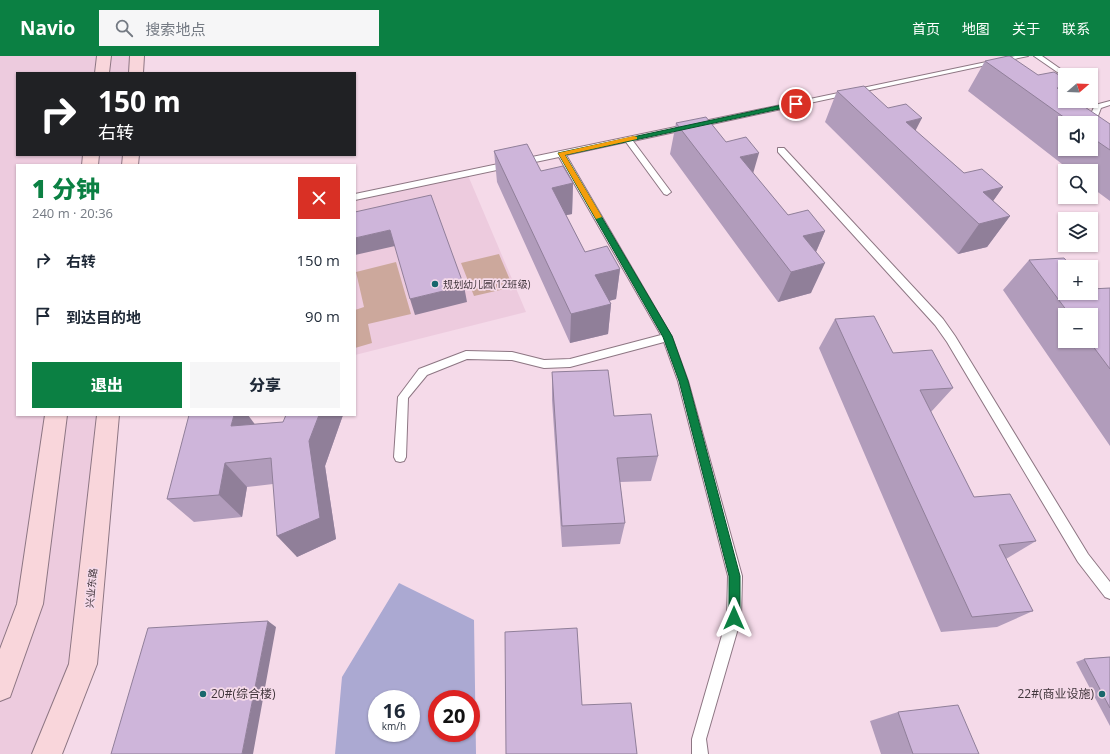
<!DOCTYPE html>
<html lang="zh">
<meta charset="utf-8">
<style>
:root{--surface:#fff;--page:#f6f6f7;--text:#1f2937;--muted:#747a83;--accent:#0b8043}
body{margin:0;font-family:"Open Sans","Noto Sans SC",sans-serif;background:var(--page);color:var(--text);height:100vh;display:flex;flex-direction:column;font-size:15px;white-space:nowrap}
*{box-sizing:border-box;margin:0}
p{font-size:13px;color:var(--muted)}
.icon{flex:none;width:22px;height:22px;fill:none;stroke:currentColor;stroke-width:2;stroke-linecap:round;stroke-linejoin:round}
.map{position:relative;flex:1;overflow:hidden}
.side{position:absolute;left:16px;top:108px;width:340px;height:252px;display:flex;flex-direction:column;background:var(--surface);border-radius:0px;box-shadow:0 1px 3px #0004}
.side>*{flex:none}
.banner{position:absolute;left:16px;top:16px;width:340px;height:84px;border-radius:0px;box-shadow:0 1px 3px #0004;background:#202124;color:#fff;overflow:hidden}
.needle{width:26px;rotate:71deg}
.controls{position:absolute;left:1058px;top:12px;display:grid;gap:8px}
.controls a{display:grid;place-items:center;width:40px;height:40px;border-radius:0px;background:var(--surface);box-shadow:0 1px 3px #0004;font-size:20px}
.speed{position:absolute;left:368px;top:634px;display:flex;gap:8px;font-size:20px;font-weight:700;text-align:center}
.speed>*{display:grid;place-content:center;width:52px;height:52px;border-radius:50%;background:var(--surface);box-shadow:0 1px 3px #0004;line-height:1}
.speed small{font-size:10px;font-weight:400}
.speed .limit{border:6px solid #d22;background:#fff;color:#111}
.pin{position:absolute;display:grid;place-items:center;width:34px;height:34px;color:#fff;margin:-17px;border:2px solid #fff;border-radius:50%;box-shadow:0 1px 4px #0007}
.me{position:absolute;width:44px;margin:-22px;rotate:0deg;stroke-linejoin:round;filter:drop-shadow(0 0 3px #0008)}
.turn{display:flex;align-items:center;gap:14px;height:84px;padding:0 16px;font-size:18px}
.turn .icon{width:52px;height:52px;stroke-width:2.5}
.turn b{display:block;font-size:28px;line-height:34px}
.round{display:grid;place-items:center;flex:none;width:42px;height:42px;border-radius:0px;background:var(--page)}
.head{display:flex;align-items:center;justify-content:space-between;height:68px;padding:0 16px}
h1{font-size:24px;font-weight:800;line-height:30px;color:var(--accent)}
.action{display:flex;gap:8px;margin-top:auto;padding:8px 16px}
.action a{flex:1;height:46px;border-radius:0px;background:var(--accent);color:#fff;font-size:16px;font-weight:800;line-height:46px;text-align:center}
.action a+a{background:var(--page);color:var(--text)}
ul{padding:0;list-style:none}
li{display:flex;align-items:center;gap:12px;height:56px;padding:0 16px}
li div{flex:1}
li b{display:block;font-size:15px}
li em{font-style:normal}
header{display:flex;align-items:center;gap:24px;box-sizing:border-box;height:56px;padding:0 20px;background:var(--accent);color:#fff}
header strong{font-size:19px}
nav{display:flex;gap:22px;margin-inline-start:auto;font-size:14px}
.search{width:280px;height:36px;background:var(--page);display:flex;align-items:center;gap:10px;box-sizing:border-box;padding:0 14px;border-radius:0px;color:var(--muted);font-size:15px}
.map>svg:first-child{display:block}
.built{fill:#edcbde}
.green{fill:#cca89c}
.water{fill:#aba9d2;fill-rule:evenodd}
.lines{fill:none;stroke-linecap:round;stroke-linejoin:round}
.lane-casing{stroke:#8d7683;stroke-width:2}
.secondary-casing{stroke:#8d7683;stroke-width:2}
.lane{fill:#fff;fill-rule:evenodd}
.secondary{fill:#f9d6db;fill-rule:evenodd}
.wall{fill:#b19cbb;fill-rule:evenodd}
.shaded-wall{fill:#907f99}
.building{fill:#ceb5da;stroke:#907f99}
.route{fill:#0b8043;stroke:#07532c}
.slow{fill:#f59e0b}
.poi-dot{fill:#19676c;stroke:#f5dae9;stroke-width:1.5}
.labels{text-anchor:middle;stroke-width:3.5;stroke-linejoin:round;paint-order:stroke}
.poi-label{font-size:10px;fill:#41363c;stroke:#f5dae9;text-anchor:start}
.street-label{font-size:10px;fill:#41363c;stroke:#f5dae9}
.near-poi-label{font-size:12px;fill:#41363c;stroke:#f5dae9;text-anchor:start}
</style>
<header>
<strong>Navio</strong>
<div class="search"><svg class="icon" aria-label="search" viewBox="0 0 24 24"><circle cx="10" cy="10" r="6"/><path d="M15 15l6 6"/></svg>搜索地点</div>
<nav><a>首页</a><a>地图</a><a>关于</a><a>联系</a></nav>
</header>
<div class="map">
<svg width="1110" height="698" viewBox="0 0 1110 698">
<rect width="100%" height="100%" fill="#f5dae9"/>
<path class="built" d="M0,0H137L136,17H17V99H131L130,109H17V359H108L83,608L47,698H0Z
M467,117L526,256L355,299V141Z"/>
<path class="green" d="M499,198L513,231L474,240L461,207Z
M396,206L411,258L368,268L372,287L355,292V254L364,251L356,216Z"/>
<path class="water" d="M399,527L474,564L476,698H335L342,621ZM377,643H411V677H377ZM437,643H471V677H437Z"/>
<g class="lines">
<defs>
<path id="lane" d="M1015,0H1028L633,85L671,136L667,139L664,138L626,86L566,99L672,281L688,325L742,520L741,562L706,683L708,698H692V683L727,562L728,520L678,325L664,286L570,311L544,312L512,304L467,303L427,319L408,342L406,401L404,405L400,406L396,405L394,401L398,341L419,313L466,295L512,296L544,304L570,303L661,279L559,101L355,144V138Z
M1034,0H1042L1069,19L1063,20Z
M1091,34L1096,35V39H1091Z
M1110,45V49L1101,52L1098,60L1101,71L1110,77V83L1095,74L1090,60L1095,49Z
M778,92H784L943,263L955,280L1088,498L1110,526V543L1105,541L1078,506L947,286L935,269L778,96Z"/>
<path id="secondary" d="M97,0H111L109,17H95Z
M130,0H144L143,17H129Z
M83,99H99L98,109H82Z
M123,99H139L138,109H122Z
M45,359H67L43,548L10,641L0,645V593L17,548Z
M97,359H119L97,608L62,698H32L69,608Z"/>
</defs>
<use href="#lane" class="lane-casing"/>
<use href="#secondary" class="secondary-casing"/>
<use href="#lane" class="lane"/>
<use href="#secondary" class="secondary"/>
</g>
<path class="wall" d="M985,5L1110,68V145L1091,131V115H1071L968,35ZM1065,67H1091V93H1065Z
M837,35L888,52L916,75L964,117L1003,131L993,145L1010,160L987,191L958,198L825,66Z
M676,67L753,117L788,159L825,175L816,196L811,237L778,246L670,98Z
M494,95L541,115L573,127L572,158L566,159L585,196L620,213L616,243L609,245L611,248L608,278L570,287L497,126Z
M1029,204L1065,237L1110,232V390L1003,234ZM1065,259H1091V285H1065Z
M835,263L953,332L931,356L974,441L1036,485L1006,503L1033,555L997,571L941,576L819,292Z
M552,316L614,360L658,400L651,425L620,426L625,467L620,488L562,491L552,344Z
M286,359H343L325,410L336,483L297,501L273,428L247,431L242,461L194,466L167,443L255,368L283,366Z
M1110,601V670L1076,606L1084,603Z
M898,656L979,698H881L870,665Z"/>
<path class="shaded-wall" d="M1065,30V39L1057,32Z
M922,62L906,93V66Z
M759,97L750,128L740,101Z
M573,127L572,158L552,162V132Z
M1003,131L981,162L983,136Z
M1010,160L987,191L958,198L979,168Z
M390,174L395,190L355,199V182Z
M825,175L812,205L803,180Z
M825,207L811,237L778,246L791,216Z
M620,213L616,243L593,249L595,219Z
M464,230L467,246L415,259L410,243Z
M611,248L608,278L570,287L571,258Z
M234,359H248L257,371L231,370Z
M319,359H343L325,410L336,483L297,501L277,480L309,385Z
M225,407L247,431L242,461L219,439Z
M268,565L276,571L253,698H242Z"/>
<path class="building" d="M1008,0H1010L1038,19L1054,16L1065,23V30L1057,32L1065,37V45H1076L1110,68V94L1091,81V67H1072L985,5Z
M864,30L888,52L906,48L922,62L906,66L964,117L982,113L1003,131L983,136L1010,160L979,168L837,35Z
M706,61L726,86L746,81L759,97L740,101L788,159L808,154L825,175L803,180L825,207L791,216L676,67Z
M527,88L541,115L563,110L573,127L552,132L585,196L607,190L620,213L595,219L611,248L571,258L494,95Z
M431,139L464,230L410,243L390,174L355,182V156Z
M1064,202L1072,211H1065V237H1091V233L1110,232V313L1089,285H1091V259H1070L1029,204Z
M874,260L893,297L932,294L953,332L920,334L974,441L1010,438L1036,485L999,489L1033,555L972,561L835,263Z
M608,314L614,360L651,358L658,400L617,402L625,467L562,470L552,316Z
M189,359H234L231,370L283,366L286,359H319L309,385L320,462L277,480L271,402L225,407L219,439L167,443Z
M268,565L242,698H111L148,572Z
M577,572L582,649L631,647L637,698H506L505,576Z
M1110,601V652L1084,603Z
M958,649L979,698H913L898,656Z"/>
<path class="route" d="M796,46L798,47V49L565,99L672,280L688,325L740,520V562L738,566L734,568L730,566L729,562V520L679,325L663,281L558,97Z"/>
<path class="slow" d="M634,80L637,81V83L565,99L602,161L596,163L558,97Z"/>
<g class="poi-dot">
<circle cx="435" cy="228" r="4"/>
<circle cx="203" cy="638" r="4"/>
<circle cx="1102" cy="638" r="4"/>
</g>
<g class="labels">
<g class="poi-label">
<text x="443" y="232">规划幼儿园(12班级)</text>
</g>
<g class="street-label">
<text transform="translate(91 532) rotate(-84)" y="4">兴业东路</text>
</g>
<g class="near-poi-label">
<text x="211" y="642">20#(综合楼)</text>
<text x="1094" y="642" text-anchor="end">22#(商业设施)</text>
</g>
</g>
</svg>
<div class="controls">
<a><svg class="needle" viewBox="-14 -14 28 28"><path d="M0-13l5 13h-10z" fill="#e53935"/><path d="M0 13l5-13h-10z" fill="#747a83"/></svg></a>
<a><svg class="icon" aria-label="sound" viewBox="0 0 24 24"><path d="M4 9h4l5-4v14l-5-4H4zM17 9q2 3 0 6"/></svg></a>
<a><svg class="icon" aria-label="search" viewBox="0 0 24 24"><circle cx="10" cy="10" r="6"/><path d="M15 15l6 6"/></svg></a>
<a><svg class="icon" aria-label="layers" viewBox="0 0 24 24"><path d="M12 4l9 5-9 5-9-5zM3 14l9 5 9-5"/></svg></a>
<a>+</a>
<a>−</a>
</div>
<div class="speed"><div>16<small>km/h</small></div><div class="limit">20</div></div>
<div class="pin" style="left:796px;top:48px;background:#d93025"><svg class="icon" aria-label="arrive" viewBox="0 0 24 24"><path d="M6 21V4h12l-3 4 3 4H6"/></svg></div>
<svg class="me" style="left:734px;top:562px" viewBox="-20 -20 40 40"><path d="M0-17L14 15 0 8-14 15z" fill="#0b8043" stroke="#fff" stroke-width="4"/></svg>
<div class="banner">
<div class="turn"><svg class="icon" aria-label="right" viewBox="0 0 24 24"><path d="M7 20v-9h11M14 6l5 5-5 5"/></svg><div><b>150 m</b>右转</div></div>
</div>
<section class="side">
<div class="head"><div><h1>1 分钟</h1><p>240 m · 20:36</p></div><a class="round" style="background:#d93025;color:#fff"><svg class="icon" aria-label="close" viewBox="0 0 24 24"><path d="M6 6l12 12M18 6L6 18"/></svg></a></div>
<ul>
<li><svg class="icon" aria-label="right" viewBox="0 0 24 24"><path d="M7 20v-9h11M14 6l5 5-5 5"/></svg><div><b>右转</b></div><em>150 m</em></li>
<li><svg class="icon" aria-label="arrive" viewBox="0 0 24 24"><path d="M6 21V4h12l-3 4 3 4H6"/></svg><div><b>到达目的地</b></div><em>90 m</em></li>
</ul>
<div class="action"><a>退出</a><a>分享</a></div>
</section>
</div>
